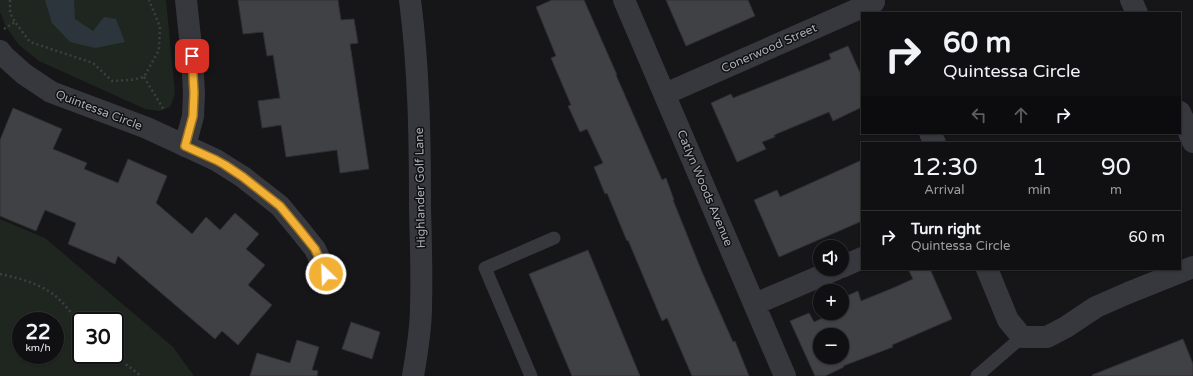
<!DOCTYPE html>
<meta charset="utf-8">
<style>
:root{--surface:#101012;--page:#19191b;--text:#f1f3f6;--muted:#9c9d9f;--line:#303032}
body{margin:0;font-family:"Varela Round",sans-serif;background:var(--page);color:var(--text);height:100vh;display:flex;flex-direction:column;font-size:15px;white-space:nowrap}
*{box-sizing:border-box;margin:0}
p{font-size:13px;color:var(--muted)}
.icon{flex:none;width:22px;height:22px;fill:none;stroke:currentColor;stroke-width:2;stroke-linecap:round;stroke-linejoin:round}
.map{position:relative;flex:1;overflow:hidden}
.sheet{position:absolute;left:861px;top:142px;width:320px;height:128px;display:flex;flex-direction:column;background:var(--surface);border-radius:0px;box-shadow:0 1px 3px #0004,0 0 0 1px var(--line)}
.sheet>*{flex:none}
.guide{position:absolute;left:861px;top:12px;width:320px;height:122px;border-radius:0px;box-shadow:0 1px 3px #0004,0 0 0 1px var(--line);background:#101012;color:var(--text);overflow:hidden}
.controls{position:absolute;left:813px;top:240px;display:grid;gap:8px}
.controls a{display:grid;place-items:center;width:36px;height:36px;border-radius:50%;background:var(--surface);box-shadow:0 1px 3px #0004,0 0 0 1px var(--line);font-size:20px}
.speed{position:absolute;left:12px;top:312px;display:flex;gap:8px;font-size:20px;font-weight:700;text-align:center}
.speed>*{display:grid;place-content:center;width:52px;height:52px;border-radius:50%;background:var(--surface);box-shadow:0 1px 3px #0004,0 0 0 1px var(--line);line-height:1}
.speed small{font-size:10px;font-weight:400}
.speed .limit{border:2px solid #111;border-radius:6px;background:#fff;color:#111}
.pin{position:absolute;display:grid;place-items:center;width:34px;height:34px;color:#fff;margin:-17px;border-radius:8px;box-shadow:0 2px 6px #0006}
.me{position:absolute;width:44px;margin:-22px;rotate:336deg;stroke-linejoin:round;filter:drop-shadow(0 0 3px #0008)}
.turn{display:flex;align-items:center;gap:14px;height:84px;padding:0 16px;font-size:18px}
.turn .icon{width:52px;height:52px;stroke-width:2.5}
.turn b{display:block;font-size:28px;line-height:34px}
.lanes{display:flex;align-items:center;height:38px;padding:0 16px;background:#0003;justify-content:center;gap:20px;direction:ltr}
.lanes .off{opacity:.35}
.eta{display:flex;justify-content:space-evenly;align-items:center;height:68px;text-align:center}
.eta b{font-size:24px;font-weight:600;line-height:28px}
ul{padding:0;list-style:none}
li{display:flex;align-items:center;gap:12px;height:52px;padding:0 16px;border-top:1px solid var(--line)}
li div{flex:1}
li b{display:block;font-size:15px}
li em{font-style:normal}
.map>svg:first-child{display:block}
.green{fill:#1e261f;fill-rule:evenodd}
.water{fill:#2c353c}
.building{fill:#404145;stroke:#303034;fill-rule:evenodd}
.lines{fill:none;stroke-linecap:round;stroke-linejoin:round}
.path{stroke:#3d3f44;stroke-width:2.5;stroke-dasharray:2 3;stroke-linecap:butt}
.service{stroke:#37383d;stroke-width:13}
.minor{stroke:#37383d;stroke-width:22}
.route-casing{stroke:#9d7322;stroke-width:10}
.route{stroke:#f2b134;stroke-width:7}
.labels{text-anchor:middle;stroke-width:3;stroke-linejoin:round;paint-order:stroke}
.street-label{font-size:12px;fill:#a8adb8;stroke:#111113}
</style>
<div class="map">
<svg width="1193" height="376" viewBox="0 0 1193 376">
<rect width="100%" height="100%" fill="#161618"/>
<path class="green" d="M0,0H166L175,94L170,107L159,111L145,109L39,61L19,45L6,27L0,12Z
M0,219L45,238L173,347L194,376H0ZM21,321H55V355H21ZM81,321H115V355H81Z"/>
<path class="water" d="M45,0H74L75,19L93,31L104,17L116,19L125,42L95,48L70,42L52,23Z"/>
<path class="building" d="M238,0H338L341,20L354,19L358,43L350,44L369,169L340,173L337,150L286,157L281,125L262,128L258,101L280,98L273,55L267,56L263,32L243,34Z
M552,0H584L617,75H616L662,180L666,178L674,200H673L702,272L733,342L735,341L749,376H692L667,318L662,321L628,240L627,241L607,193L605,194L594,167L603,163L587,129L580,132L568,106L571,105L551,58L556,56L536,7Z
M666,0H748L755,16L686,46Z
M848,46L862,77V107L833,121L829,112L774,135L775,137L762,142L766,149L737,162L711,103L731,94L733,98L831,59L829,54Z
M13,108L62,129L53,149L87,163L84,169L118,183L128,159L167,176L156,203L192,234L206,217L220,230L235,213L259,234L246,249L265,265L248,285L272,305L238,345L222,331L215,339L118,256L115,264L68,244L76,223L45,210L36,231L0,216V140Z
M862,160V221L779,257L754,200L777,190L780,197Z
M588,250L640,376H572L529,274Z
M908,269H930L952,319L892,345L893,347L843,366L844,367L825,376H815L790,321L809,313L814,322L834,313H842V298L858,291L861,301L893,288L913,279ZM820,335H842V357H820Z
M351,322L380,332L372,359L342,349Z
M1183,339L1193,364V376H1093L1092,375Z
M297,340L319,347L312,370L318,371L317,376H250L257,353L290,363Z"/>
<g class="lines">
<path class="path" d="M10,0V13L15,22L30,42L93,63L112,81L131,80L144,77L159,50L160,27L149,0
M4,29L15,22
M144,77L164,110
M0,274C19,278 37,283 53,294C63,301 72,315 81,324
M114,355L141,376"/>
<path class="service" d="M531,376L485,268L554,238
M977,376L1022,337"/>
<path class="minor" d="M410,0C419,69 420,140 420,209C421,242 422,274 421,307C421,330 417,353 413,376
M624,0L785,376
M1131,0L1137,13
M0,51L5,57L24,74L51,92L147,128L216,160L243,177L280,206L299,229L315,249L326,274
M665,94L874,2
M1180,112L1193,142
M930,133L935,143
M185,146L193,116L194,93L192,56L186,0
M842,267L862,258
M987,269L1008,320L1022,337H1047L1066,327L1096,307L1128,293L1193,267
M755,304L837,269"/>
</g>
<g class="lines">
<defs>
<path id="route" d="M192,56L194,93L193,116L185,146L216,160L225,165L243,177L280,206L299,229L315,249L326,274"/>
</defs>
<use href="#route" class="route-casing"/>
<use href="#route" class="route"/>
</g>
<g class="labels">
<g class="street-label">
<text transform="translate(769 48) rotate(-24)" y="4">Conerwood Street</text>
<text transform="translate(99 110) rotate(21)" y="4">Quintessa Circle</text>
<text transform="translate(420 188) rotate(-91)" y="4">Highlander Golf Lane</text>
<text transform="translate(705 188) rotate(67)" y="4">Catlyn Woods Avenue</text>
</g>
</g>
</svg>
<div class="controls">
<a><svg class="icon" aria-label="sound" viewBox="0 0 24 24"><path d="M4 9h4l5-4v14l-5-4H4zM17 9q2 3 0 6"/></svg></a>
<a>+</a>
<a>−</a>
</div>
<div class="speed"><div>22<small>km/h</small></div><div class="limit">30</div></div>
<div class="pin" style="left:192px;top:56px;background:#d93025"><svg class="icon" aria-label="arrive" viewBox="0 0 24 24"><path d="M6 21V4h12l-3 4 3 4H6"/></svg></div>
<svg class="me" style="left:326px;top:274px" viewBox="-20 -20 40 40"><circle r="17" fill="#f2b134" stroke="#fff" stroke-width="3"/><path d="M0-11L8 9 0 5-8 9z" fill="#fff"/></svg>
<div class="guide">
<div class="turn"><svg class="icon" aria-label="right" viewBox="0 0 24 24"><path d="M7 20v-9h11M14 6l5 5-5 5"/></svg><div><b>60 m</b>Quintessa Circle</div></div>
<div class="lanes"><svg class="icon off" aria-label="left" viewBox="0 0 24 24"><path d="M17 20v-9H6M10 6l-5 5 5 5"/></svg><svg class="icon off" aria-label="ahead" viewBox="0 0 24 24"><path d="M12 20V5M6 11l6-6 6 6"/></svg><svg class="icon" aria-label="right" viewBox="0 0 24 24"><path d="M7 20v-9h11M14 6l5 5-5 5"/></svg></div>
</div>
<section class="sheet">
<div class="eta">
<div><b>12:30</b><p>Arrival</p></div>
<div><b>1</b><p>min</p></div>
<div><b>90</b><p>m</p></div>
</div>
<ul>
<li><svg class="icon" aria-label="right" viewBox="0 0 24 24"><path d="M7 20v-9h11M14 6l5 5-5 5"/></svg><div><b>Turn right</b><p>Quintessa Circle</p></div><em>60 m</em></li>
</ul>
</section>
</div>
